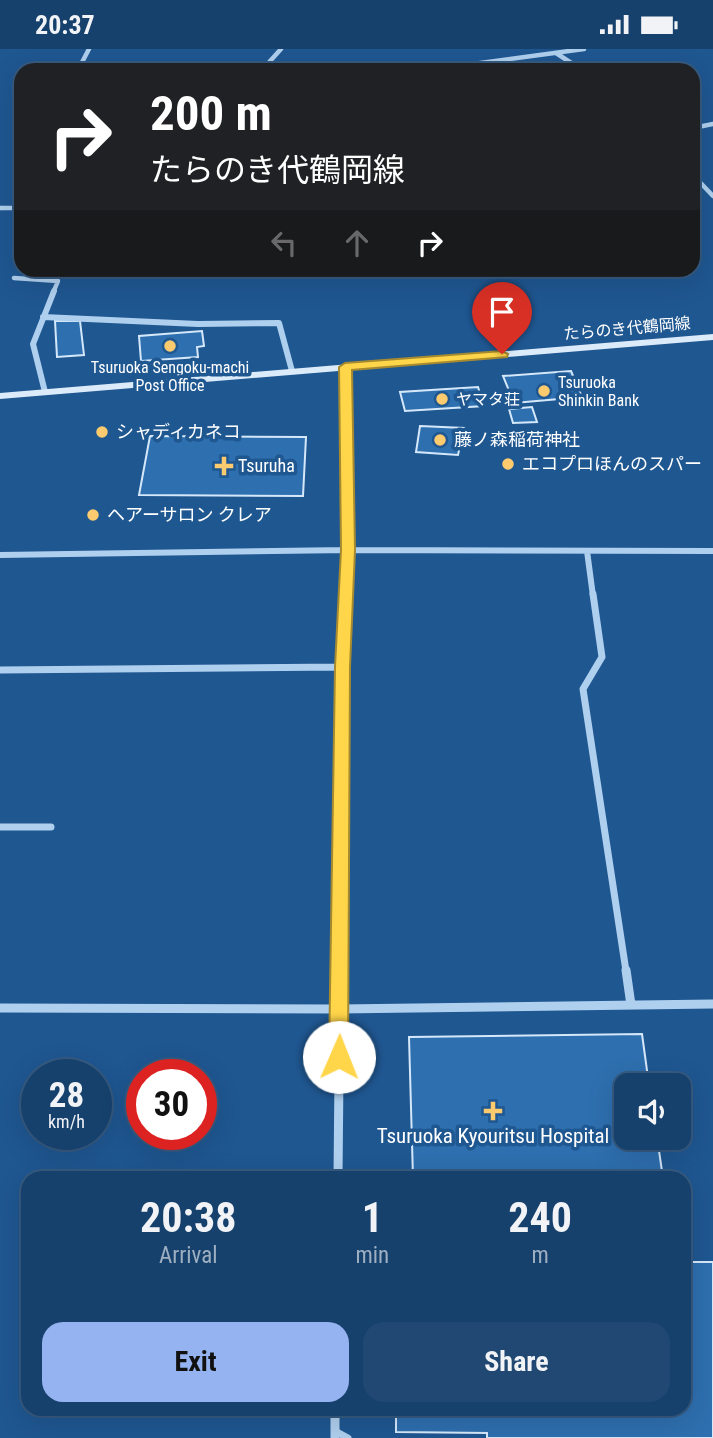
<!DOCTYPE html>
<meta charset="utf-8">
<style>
:root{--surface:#17416d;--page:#204872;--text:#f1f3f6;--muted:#9eafc2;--line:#365a80;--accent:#95b2f1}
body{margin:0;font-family:"Roboto Condensed","Noto Sans JP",sans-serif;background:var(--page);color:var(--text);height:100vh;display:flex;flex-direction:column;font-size:26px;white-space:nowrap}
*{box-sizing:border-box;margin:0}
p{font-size:23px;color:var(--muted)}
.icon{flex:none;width:38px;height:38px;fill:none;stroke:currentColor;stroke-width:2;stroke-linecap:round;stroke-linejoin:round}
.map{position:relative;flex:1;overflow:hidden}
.panel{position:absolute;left:21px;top:1122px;width:670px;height:245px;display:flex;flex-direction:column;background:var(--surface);border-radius:21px;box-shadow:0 7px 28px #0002,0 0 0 2px var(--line)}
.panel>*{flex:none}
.top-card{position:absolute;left:14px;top:14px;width:686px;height:214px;border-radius:21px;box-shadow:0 7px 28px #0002,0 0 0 2px var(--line);background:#202124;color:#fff;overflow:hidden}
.buttons{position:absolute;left:614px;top:1024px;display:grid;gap:14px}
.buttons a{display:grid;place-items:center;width:77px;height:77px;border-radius:14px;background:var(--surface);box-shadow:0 7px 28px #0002,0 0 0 2px var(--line);font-size:35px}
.speed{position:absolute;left:21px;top:1010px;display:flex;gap:14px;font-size:35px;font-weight:700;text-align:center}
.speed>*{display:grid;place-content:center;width:91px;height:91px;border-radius:50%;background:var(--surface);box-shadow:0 7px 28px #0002,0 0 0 2px var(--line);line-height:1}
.speed small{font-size:18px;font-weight:400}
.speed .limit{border:10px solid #d22;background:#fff;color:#111}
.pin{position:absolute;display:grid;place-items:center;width:60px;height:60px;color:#fff;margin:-72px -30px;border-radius:50% 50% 50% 0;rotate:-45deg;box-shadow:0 0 7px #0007}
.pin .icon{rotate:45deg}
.me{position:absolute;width:77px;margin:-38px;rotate:1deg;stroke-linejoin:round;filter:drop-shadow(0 0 5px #0008)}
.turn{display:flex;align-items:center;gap:24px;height:147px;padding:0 21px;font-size:32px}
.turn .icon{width:91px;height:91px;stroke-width:2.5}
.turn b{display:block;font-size:49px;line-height:60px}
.lanes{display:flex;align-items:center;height:66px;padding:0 21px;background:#0003;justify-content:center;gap:35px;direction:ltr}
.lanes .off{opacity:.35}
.eta{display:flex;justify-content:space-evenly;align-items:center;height:119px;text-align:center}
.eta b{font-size:42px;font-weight:700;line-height:49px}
.button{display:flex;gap:14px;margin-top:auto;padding:14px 21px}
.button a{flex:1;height:80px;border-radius:21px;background:var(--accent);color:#111;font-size:28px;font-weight:700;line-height:80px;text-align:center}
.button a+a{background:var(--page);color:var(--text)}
.status{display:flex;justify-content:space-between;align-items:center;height:49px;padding:0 35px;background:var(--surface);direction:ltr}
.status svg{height:19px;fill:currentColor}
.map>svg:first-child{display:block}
.building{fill:#2e6faf;stroke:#d5e8fa;stroke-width:2}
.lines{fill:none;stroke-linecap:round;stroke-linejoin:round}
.service{stroke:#afcfee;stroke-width:7}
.minor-far3{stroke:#afcfee;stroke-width:4.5}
.minor-far2{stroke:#afcfee;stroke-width:6}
.minor-far1{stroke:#afcfee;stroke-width:7}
.minor{stroke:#afcfee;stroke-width:9}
.secondary{fill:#dcebfa;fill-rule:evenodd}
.route{fill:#ffd54a;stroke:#a68a30;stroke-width:2}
.poi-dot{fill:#fccb6f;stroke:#1f5791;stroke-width:2.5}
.labels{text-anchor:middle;stroke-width:7;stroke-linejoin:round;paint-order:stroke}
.far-street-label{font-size:16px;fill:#fff;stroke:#1f5791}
.far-poi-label{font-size:16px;fill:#fff;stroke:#1f5791;text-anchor:start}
.poi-label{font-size:18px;fill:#fff;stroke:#1f5791;text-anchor:start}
.near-poi-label{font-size:21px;fill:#fff;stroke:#1f5791}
</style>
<div class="status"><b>20:37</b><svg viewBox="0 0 49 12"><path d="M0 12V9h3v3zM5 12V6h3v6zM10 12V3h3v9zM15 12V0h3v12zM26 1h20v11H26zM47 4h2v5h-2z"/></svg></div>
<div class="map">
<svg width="713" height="1389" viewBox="0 0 713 1389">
<rect width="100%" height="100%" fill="#1f5791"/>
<path class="building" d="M55,272H80L84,306L57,308Z
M202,282L204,297L197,298L198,308L141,312L139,287Z
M571,322L582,348L514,354L503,327Z
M478,338L484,357L405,362L400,343Z
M532,358L537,373L513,374L509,360Z
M420,377L464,379L458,406L416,403Z
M150,387L306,388L303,447L139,446Z
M642,985L649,1036H626V1088H657L663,1129H413L409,988Z
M684,1213H713V1389H487V1384L396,1383V1360H684Z"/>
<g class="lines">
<path class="service" d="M335,1382L348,1389"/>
<path class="minor-far3" d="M556,4L582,21
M78,21L89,0
M262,21L281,0
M428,21L584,0
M693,79L713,75
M693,126L713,147
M0,159H21
M14,229L58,232L53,244"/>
<path class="minor-far2" d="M43,268L198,275L279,274L292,322
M345,318L348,501L346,547
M45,343L33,295L54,242
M587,502L593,547
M0,506L348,501L713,502"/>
<path class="minor-far1" d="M593,545L602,608L583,640L626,922
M0,621L342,618
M0,778H51
M340,922L342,618L346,545"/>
<path class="minor" d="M626,921L631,956
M0,959L339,960L713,955
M338,1129L340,921
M335,1360V1389"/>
<path class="secondary" d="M713,285V291L0,350V344Z"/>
</g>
<path class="route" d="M502,302L508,305L507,308L352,321L355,501L350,618L348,1008L345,1014L339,1016L332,1014L329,1008L335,618L341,501L339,318L345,314Z"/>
<g class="poi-dot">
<circle cx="170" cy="297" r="7"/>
<circle cx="544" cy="342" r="7"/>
<circle cx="442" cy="350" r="7"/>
<circle cx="102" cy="383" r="7"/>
<circle cx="440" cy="391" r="7"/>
<circle cx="508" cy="415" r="7"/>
<path d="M220.5 406.5h7v7h7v7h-7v7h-7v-7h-7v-7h7z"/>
<circle cx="93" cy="466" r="7"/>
<path d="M489.5 1051.5h7v7h7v7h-7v7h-7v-7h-7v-7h7z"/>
</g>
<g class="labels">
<g class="far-street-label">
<text transform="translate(627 279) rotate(-5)" y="6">たらのき代鶴岡線</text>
</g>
<g class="far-poi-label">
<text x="170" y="324" text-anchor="middle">Tsuruoka Sengoku-machi<tspan x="170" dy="18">Post Office</tspan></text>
<text x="558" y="339">Tsuruoka<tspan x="558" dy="18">Shinkin Bank</tspan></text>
<text x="456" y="356">ヤマタ荘</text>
</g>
<g class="poi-label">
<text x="116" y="389">シャディカネコ</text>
<text x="454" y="397">藤ノ森稲荷神社</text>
<text x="522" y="421">エコプロほんのスパー</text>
<text x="238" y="423">Tsuruha</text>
<text x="107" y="472">ヘアーサロン クレア</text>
</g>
<g class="near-poi-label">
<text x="493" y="1094">Tsuruoka Kyouritsu Hospital</text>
</g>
</g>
</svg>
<div class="buttons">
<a><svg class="icon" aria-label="sound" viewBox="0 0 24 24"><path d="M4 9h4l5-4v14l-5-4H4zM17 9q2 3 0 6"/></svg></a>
</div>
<div class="speed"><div>28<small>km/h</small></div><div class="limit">30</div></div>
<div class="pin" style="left:502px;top:305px;background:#d93025"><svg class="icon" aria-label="arrive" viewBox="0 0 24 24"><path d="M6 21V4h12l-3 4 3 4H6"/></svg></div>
<svg class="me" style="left:339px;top:1008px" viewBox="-20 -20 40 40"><circle r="19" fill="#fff"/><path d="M0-13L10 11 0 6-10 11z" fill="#ffd54a"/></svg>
<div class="top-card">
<div class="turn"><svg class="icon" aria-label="right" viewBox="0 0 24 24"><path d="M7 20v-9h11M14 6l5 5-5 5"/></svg><div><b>200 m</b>たらのき代鶴岡線</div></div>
<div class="lanes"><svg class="icon off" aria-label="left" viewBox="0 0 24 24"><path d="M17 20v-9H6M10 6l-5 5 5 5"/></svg><svg class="icon off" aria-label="ahead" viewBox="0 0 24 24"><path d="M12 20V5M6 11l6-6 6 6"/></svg><svg class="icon" aria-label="right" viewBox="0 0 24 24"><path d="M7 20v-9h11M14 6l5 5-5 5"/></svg></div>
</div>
<section class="panel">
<div class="eta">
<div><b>20:38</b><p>Arrival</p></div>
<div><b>1</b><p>min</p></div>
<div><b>240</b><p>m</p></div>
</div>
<div class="button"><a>Exit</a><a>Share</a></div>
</section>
</div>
